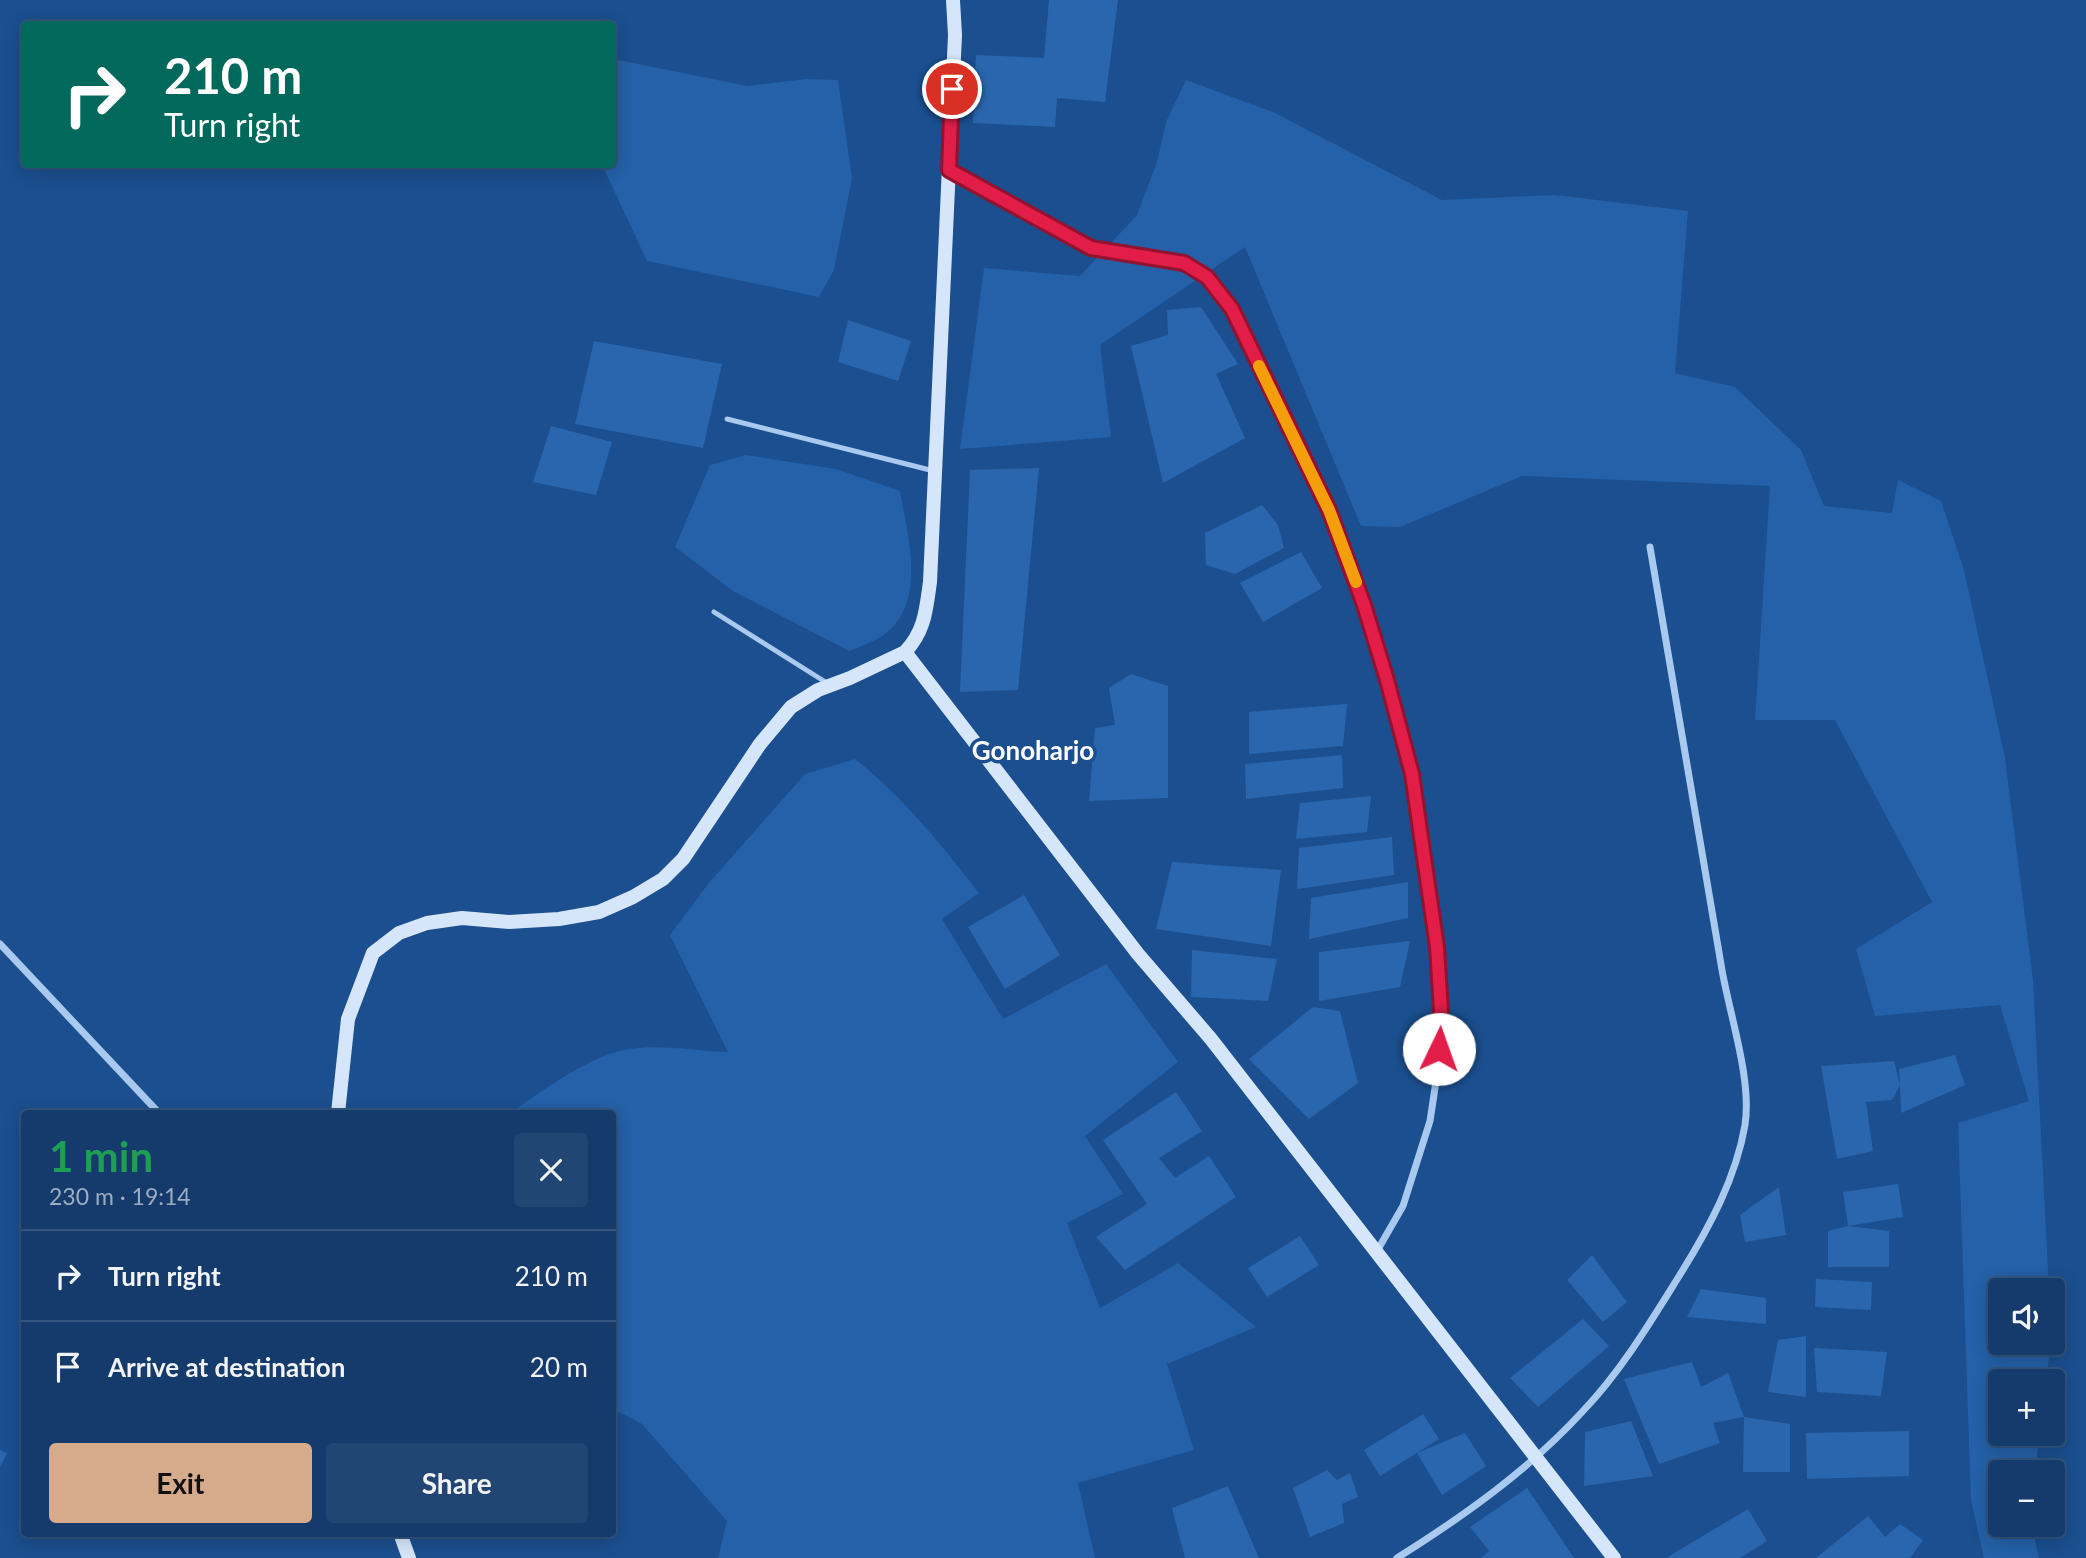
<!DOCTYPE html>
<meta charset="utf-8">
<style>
:root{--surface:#143b6b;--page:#214673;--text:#f1f3f6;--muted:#9dadc1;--line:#33557e;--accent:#d6ab8b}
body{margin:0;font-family:Lato,sans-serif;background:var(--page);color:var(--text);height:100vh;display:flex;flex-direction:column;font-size:26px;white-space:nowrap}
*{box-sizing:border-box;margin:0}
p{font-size:23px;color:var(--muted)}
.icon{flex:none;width:38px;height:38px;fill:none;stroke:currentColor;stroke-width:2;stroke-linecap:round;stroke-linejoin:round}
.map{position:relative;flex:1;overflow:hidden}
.drawer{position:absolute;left:21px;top:1110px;width:595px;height:427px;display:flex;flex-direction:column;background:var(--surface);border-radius:7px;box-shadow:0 4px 18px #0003,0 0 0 2px var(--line)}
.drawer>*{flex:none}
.banner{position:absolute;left:21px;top:21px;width:595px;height:147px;border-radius:7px;box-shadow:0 4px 18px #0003,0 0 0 2px var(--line);background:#00695c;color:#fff;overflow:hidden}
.fabs{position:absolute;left:1988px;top:1278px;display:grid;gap:14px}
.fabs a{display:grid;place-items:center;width:77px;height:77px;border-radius:7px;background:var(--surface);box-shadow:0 4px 18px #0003,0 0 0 2px var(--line);font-size:35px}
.pin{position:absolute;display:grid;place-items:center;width:60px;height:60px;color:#fff;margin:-30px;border:4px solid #fff;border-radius:50%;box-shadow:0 2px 7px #0007}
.me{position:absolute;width:77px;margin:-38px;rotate:3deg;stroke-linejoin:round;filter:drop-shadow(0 0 5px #0008)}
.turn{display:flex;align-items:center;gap:24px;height:147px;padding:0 28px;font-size:32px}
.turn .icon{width:91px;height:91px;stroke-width:2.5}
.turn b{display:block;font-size:49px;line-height:60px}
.round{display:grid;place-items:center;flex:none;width:74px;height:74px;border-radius:7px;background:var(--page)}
.head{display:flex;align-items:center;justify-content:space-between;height:119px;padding:0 28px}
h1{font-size:42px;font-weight:700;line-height:52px;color:#1e9e55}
.action{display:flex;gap:14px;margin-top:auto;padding:14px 28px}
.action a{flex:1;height:80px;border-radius:7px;background:var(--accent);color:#111;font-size:28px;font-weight:700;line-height:80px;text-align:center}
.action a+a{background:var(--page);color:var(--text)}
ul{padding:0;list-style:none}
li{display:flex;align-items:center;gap:21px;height:91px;padding:0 28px;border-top:2px solid var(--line)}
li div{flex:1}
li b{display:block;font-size:26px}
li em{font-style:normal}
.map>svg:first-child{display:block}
.green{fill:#2461a8}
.building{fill:#2a66ad}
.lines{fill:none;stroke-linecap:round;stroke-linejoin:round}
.lane{stroke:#a9c9ee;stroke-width:5}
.street{stroke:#a9c9ee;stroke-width:7}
.secondary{stroke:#d6e6fa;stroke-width:14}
.route-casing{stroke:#92132f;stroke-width:18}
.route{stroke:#e11d48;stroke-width:12}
.slow{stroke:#f59e0b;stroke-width:12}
.labels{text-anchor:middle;stroke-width:7;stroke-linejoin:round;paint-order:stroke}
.quarter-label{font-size:26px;font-weight:bold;fill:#fff;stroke:#1b4f8f}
</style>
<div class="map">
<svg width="2086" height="1558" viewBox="0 0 2086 1558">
<rect width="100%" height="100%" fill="#1b4f8f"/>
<path class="green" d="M613,59L747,86L806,79L838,80L852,178L834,270L819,297L647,261L604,169V165L612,164Z
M1186,80L1273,112L1442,200L1555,195L1688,211L1675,373L1735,387L1801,450L1824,506L1892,513L1898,480L1941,501L1964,570L2005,758L2033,980L2049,1290H2000V1342H2051L2046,1381H2000V1433H2040L2035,1472H2000V1524H2031L2039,1558H1984L1971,1500L1958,1123L2029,1101L2000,1005L1875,1016L1856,949L1932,902L1835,720H1755L1770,486L1522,476L1400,527L1361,526L1245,247L1100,345L1111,437L960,449L984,268L1080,276L1137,215L1157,162L1166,122Z
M746,455L836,469L900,491C908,537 929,608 879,638C870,643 859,647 849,651L733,591L675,547L710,465Z
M855,759C903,797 941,844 979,893L942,919L1003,1019L1106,964L1178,1062L1085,1136L1123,1194L1067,1223L1100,1308L1178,1263L1256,1327L1167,1364L1194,1450L1078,1483L1095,1558H718L727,1521L642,1424L613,1409L612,1113H511C541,1091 594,1053 630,1049C662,1044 695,1051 728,1052L670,935L708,884L805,774Z"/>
<path class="building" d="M1049,0H1118L1105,102L1057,98L1055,127L973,123L976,55L1044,58Z
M1201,307L1238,364L1216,374L1245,438L1163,483L1131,346L1168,335L1167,310Z
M848,320L911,341L898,381L838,362Z
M594,341L722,364L703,448L575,424Z
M551,426L612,442L596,495L533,482Z
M1039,468L1018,690L960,692L970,470Z
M1262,505L1278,525L1284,548L1235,574L1206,565L1205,533Z
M1301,552L1322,588L1263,622L1240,583Z
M1131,674L1168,686V798L1089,801L1095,728L1115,725L1109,688Z
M1347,704L1343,746L1249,754V712Z
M1342,755L1343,788L1246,799L1245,764Z
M1371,796L1367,832L1296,839L1300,803Z
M1392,837L1394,875L1297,889L1299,848Z
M1172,862L1281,870L1271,946L1156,929Z
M1408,882V918L1309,939L1311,898Z
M1024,895L1060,955L1005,989L968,927Z
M1410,941L1400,987L1319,1001V952Z
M1192,950L1277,959L1268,1001L1191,997Z
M1313,1007L1340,1011L1358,1083L1309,1119L1249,1059Z
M1955,1055L1965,1085L1901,1113L1900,1085L1892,1100L1866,1102L1873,1151L1837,1159L1821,1066L1894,1061L1900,1085L1899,1069Z
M1176,1092L1202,1131L1159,1158L1175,1178L1209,1156L1236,1197L1125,1270L1096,1237L1147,1204L1103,1140Z
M1898,1184L1903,1217L1848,1226L1843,1192Z
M1779,1187L1786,1235L1745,1242L1740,1215Z
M1848,1226L1889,1231V1267H1828V1231Z
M1300,1236L1319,1265L1267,1297L1248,1268Z
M1592,1255L1627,1302L1603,1322L1567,1280Z
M1816,1279L1872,1282L1871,1310L1815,1307Z
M1701,1289L1766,1298V1324L1687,1317Z
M1583,1319L1609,1346L1538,1407L1510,1378Z
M1806,1336V1397L1768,1392L1778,1340Z
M1814,1348L1887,1352L1881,1396L1817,1392Z
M1692,1362L1701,1387L1728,1373L1744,1417L1713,1423L1720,1443L1659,1464L1624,1379Z
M1423,1414L1439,1439L1380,1476L1364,1450Z
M1744,1417L1790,1424V1472H1743Z
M1631,1421L1653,1476L1584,1486L1585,1432Z
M1909,1431V1476L1807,1479L1806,1433Z
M1465,1433L1486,1466L1442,1495L1417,1453Z
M0,1450L7,1453L0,1467Z
M1327,1470L1337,1480L1350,1473L1358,1497L1342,1504L1344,1523L1310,1537L1293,1488Z
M1228,1486L1259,1558H1185L1172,1508Z
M1527,1488L1574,1558H1481L1489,1551L1470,1527Z
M1748,1509L1767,1541L1740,1558H1666Z
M1868,1516L1885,1537L1900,1524L1923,1540L1910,1558H1816Z"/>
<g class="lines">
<path class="lane" d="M727,419L934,471
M714,612L827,683"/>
<path class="street" d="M949,170L1091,248L1184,263L1207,277L1232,309L1329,510L1364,605L1412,774L1437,947L1441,1011L1438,1068L1430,1121L1403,1206L1377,1251
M0,944L159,1113
M1397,1558C1464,1516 1530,1469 1583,1411C1622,1370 1651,1321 1681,1273C1709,1228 1736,1178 1745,1125C1752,1080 1730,1016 1722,970C1698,829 1674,688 1650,547"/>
<path class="secondary" d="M953,0L955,35L930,582C926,610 925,631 905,652L1138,954L1211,1039L1614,1558
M338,1113L348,1019L373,953L399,933L427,923L462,918L509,922L559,919L599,912L633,897L663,879L683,859L760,744L791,707L818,690L850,678L905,652
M400,1533L409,1558"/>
</g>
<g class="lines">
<defs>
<path id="route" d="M952,89L949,170L1091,248L1184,263L1207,277L1232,309L1329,510L1364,605L1387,680L1412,774L1422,844L1437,947L1441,1011L1439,1049"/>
</defs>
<use href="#route" class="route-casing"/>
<use href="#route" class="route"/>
<path class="slow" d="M1259,366L1329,510L1356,582"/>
</g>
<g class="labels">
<g class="quarter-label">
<text x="1033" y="760">Gonoharjo</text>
</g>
</g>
</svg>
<div class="fabs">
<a><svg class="icon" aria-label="sound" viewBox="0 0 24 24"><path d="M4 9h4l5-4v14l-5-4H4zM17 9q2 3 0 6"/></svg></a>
<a>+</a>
<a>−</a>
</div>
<div class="pin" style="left:952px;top:89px;background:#d93025"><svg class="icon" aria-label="arrive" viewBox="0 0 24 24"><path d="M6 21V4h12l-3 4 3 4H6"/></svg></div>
<svg class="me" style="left:1439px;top:1049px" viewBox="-20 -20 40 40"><circle r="19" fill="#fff"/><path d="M0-13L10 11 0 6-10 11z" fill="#e11d48"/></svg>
<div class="banner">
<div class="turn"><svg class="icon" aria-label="right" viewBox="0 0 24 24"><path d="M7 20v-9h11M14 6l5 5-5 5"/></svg><div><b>210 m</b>Turn right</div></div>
</div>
<section class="drawer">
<div class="head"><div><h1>1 min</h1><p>230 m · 19:14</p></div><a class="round"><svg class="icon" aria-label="close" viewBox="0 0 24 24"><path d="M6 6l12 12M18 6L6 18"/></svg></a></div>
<ul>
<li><svg class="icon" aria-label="right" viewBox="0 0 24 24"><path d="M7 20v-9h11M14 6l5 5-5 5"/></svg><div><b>Turn right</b></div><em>210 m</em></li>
<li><svg class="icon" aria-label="arrive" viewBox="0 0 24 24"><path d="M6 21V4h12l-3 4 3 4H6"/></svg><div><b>Arrive at destination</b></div><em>20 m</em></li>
</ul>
<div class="action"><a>Exit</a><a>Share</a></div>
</section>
</div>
